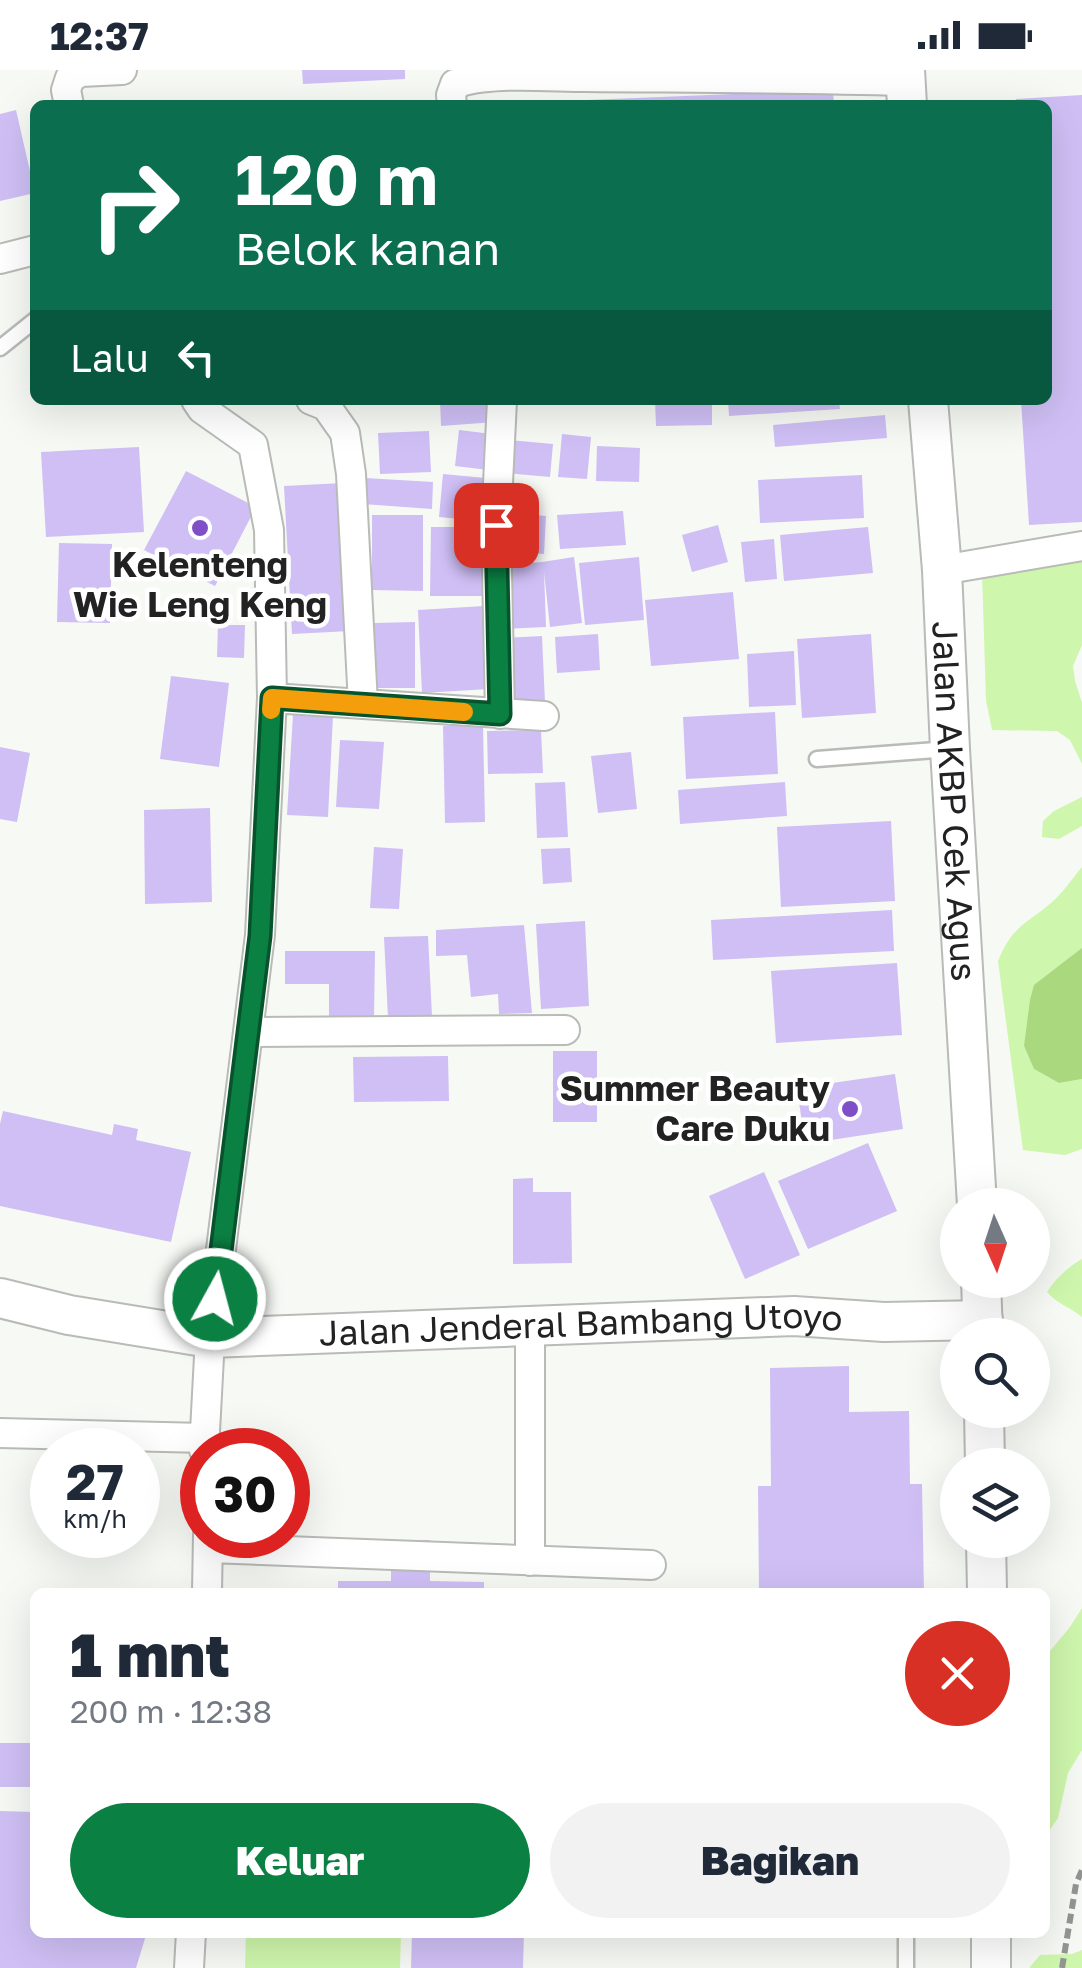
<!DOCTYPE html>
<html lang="id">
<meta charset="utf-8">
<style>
:root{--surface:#fff;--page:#f2f2f3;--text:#1f2937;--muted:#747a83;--accent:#0b8043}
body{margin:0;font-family:"Golos Text",sans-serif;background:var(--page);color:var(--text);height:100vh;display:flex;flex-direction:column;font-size:38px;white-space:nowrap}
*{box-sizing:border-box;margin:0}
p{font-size:32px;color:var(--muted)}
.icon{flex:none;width:55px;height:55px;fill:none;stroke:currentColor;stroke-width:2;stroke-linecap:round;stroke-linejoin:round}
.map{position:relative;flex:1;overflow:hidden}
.sheet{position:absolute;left:30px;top:1518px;width:1020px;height:350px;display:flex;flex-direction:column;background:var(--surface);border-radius:15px;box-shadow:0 10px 40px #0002}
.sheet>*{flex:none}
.banner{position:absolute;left:30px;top:30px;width:1022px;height:305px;border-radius:15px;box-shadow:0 10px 40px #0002;background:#0b6e4f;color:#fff;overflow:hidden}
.needle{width:65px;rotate:177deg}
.controls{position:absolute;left:940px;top:1118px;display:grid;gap:20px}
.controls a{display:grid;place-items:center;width:110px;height:110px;border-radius:50%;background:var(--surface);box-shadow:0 10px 40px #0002;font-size:50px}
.speed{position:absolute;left:30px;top:1358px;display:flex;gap:20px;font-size:50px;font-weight:700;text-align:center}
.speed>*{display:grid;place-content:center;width:130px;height:130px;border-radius:50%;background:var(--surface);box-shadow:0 10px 40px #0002;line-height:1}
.speed small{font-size:25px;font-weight:400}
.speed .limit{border:15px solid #d22;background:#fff;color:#111}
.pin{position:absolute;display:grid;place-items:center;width:85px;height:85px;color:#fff;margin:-42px;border-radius:20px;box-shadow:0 5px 15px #0006}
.me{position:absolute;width:110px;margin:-55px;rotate:7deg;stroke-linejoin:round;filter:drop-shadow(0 0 8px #0008)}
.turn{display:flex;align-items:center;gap:35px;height:210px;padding:0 40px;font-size:45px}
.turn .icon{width:130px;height:130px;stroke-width:2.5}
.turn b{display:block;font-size:70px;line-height:85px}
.then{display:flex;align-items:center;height:95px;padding:0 40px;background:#0003;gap:20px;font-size:38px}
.round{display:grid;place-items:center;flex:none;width:105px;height:105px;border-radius:52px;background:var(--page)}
.head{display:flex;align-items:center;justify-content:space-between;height:170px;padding:0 40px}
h1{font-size:60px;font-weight:800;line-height:75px}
.cta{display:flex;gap:20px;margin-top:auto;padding:20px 40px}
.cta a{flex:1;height:115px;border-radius:60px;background:var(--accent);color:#fff;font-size:40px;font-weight:800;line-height:115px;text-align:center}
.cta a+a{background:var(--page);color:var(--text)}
.status{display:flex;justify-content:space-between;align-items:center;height:70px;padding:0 50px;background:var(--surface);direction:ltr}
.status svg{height:28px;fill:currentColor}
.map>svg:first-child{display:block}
.green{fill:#cef6ac}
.forest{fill:#a9d87f}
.building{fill:#cfbff5}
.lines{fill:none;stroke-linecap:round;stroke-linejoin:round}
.lane-casing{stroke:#b9bbb7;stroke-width:19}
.street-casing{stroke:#b9bbb7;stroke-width:32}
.secondary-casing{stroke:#b9bbb7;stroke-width:42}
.path{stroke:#949592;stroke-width:6;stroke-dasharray:10 5;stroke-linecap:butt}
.lane{stroke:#fff;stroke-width:14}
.street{stroke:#fff;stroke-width:28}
.secondary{stroke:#fff;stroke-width:38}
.route-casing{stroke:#07532c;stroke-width:25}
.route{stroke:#0b8043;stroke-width:18}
.slow{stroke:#f59e0b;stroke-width:18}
.poi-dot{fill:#7f4fc8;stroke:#fff;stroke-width:4}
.labels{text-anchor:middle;stroke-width:9;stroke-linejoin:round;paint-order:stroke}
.poi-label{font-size:35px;font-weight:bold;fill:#212221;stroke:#fff}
.street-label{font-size:35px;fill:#212221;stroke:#fff}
</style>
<div class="status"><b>12:37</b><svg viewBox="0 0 49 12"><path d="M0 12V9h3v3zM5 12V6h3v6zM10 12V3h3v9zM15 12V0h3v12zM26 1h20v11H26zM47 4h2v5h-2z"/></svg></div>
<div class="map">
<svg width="1082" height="1898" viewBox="0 0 1082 1898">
<rect width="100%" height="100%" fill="#f7f9f5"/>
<path class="green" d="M1082,486V575L1073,596L1075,611L1082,633V694L1070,670L1057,661L992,660L986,630L982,502Z
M1082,727V756L1059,769L1042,767L1043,751L1054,741Z
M1082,797V878L1024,976L1034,999L1059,1013L1082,1009V1079L1065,1085L1023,1080L998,891C1013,855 1024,856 1051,833C1062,824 1072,809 1082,797Z
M1082,1189V1247C1070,1237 1057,1234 1047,1222C1057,1207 1067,1198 1082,1189Z
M1082,1538V1680L1068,1703L1058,1748L1049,1761L1045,1762V1587L1070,1557Z
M246,1863H401L400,1898H245Z
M1082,1880V1898H1029L1040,1885L1072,1884Z"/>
<path class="forest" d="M1082,878V1009L1059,1013L1034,999L1024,976L1030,930L1034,915Z"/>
<path class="building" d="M302,0H405V9L303,14Z
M833,20L834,35H588L587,30Z
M1082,25V452L1029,455L1021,330H1048V35H1016V29Z
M16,40L35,123L0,131V44Z
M440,330H494L495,352L441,356Z
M655,330H712V355L656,356Z
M728,330H839L840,339L729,346Z
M885,345L887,368L775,377L773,355Z
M459,360L492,364L489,400L455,396Z
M429,361L431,402L380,404L378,363Z
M562,364L591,367L587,409L558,407Z
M509,370L553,374L550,407L506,403Z
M597,376L640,378L639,412L596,411Z
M139,377L144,462L46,467L41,382Z
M186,401L256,437L215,516L144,480Z
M443,404L496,409L492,452L439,447Z
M862,405L864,448L760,453L758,410Z
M365,408L433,412L432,439L363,434Z
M343,413L350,561L292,564L284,416Z
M623,441L626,475L560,479L557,445Z
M502,442L546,446L544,484L499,481Z
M372,445H423V521L372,520Z
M718,455L728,492L692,502L682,465Z
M431,457H486V526H430Z
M868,457L873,503L784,511L780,465Z
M774,469L777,509L745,512L741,472Z
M59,473L112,474L110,553L57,552Z
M574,487L582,553L550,557L544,502L546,557L503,559L500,495L542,492Z
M639,487L644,550L585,555L579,493Z
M733,522L739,589L651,596L645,530Z
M484,536L489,619L422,623L418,540Z
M415,552V618H374V553Z
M218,555H245L244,588L217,587Z
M598,564L600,600L557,603L555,567Z
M871,564L876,643L802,648L797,569Z
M542,566L545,633L507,635L504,568Z
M794,581L796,635L749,637L747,584Z
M171,606L229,613L219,697L160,689Z
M775,642L778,704L686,709L683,647Z
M293,644L333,646L328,747L287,745Z
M483,655L485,752L445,753L443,656Z
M541,660L543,703L488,704L487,661Z
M340,670L384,672L379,739L336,737Z
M0,677L30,683L17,752L0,749Z
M631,682L637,739L598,743L591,686Z
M565,712L568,767L537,768L535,713Z
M785,712L787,746L680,754L678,720Z
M210,738L212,832L145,834L144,740Z
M891,751L895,831L781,837L777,757Z
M374,777L403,779L399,839L370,838Z
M570,778L572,812L543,814L541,779Z
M892,840L894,881L713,890L711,850Z
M585,851L589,936L541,939L536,854Z
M524,855L532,943L499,944L498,924L471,927L467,885L436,886V860Z
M428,866L432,946L388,948L384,867Z
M285,881H375L374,949L329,948V914H285Z
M897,893L902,965L776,973L771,901Z
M553,981H597V1052H553Z
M448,986L449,1031L354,1032L353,987Z
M895,1004L903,1059L805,1074L797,1018Z
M3,1041L112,1065L114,1054L138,1059L136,1070L191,1082L171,1172L0,1136V1054Z
M868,1073L897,1141L808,1179L778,1111Z
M764,1102L800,1185L745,1209L709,1126Z
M533,1108V1122H571L572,1193L513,1194V1109Z
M849,1296V1342L909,1341L910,1414H922L924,1522H759L758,1416H771L770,1298Z
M138,1410L158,1420L138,1463Z
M391,1470H430V1511L484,1512V1522H338V1511H391Z
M0,1673H35V1717H0Z
M0,1741L35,1742V1862H147L136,1898H0Z
M412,1862H524L523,1898H411Z"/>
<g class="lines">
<defs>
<path id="lane" d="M0,278L35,250
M817,689L949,679
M906,1898V1862"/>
<path id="street" d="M69,35L66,20L70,8L81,2L122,0
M452,35L451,25L455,14C486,1 550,7 585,7C692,8 799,8 906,11
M0,189L35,180
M196,330L202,339L253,375L269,460L272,628L260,865L210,1268L204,1380
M311,330L326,336L345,363L351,404L363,634
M942,500L1082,476
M272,628L544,646
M500,644L496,455L502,330
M249,962L565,960
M0,1363L204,1368
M209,1478L651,1495
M530,1491V1257
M207,1522L208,1465
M189,1898L191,1862"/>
<g id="secondary">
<path d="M905,0L907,35"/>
<path id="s1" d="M928,330L942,500L950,679L977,1135"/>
<path d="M981,1210L983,1265"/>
<path id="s2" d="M0,1228L69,1245L210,1268L794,1246L884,1252L983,1250"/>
<path d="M984,1340L985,1395"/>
<path d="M986,1470L987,1522"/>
<path d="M991,1862V1898"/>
</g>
</defs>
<use href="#lane" class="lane-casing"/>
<use href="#street" class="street-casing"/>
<use href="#secondary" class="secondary-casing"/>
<path class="path" d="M1062,1898L1076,1814L1082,1800"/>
<use href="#lane" class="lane"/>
<use href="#street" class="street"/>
<use href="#secondary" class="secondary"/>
</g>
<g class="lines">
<defs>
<path id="route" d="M215,1229L260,866L272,628L500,644L496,455"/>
</defs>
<use href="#route" class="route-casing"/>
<use href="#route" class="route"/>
<path class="slow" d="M271,640L272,628L464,642"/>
</g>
<g class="poi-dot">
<circle cx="200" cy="458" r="10"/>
<circle cx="850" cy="1039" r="10"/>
</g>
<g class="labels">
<g class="poi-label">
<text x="200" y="507">Kelenteng<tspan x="200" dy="40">Wie Leng Keng</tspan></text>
<text x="830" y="1031" text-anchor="end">Summer Beauty<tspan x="830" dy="40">Care Duku</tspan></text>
</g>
<g class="street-label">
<text dy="12" stroke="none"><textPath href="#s1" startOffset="402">Jalan AKBP Cek Agus</textPath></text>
<text dy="12" stroke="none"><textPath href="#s2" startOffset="585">Jalan Jenderal Bambang Utoyo</textPath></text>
</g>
</g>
</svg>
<div class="controls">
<a><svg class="needle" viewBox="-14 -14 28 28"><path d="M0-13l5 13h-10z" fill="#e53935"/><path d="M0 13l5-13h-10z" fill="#747a83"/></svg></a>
<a><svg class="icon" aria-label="search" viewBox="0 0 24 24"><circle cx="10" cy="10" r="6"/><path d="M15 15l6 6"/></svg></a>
<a><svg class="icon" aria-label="layers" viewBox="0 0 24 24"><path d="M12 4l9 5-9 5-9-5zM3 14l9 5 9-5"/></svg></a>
</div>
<div class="speed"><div>27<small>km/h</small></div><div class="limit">30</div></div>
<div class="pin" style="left:496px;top:455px;background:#d93025"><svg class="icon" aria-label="arrive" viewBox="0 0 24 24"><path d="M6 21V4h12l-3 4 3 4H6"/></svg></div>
<svg class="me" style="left:215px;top:1229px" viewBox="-20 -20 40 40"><circle r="17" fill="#0b8043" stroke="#fff" stroke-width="3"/><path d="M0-11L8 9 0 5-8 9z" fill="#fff"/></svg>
<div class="banner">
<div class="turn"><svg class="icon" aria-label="right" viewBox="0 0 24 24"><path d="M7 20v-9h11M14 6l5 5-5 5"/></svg><div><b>120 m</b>Belok kanan</div></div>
<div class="then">Lalu<svg class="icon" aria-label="left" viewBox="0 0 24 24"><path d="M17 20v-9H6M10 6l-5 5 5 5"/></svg></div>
</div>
<section class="sheet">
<div class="head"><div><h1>1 mnt</h1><p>200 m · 12:38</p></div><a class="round" style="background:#d93025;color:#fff"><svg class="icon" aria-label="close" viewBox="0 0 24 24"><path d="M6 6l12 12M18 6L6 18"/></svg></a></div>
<div class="cta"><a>Keluar</a><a>Bagikan</a></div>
</section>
</div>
